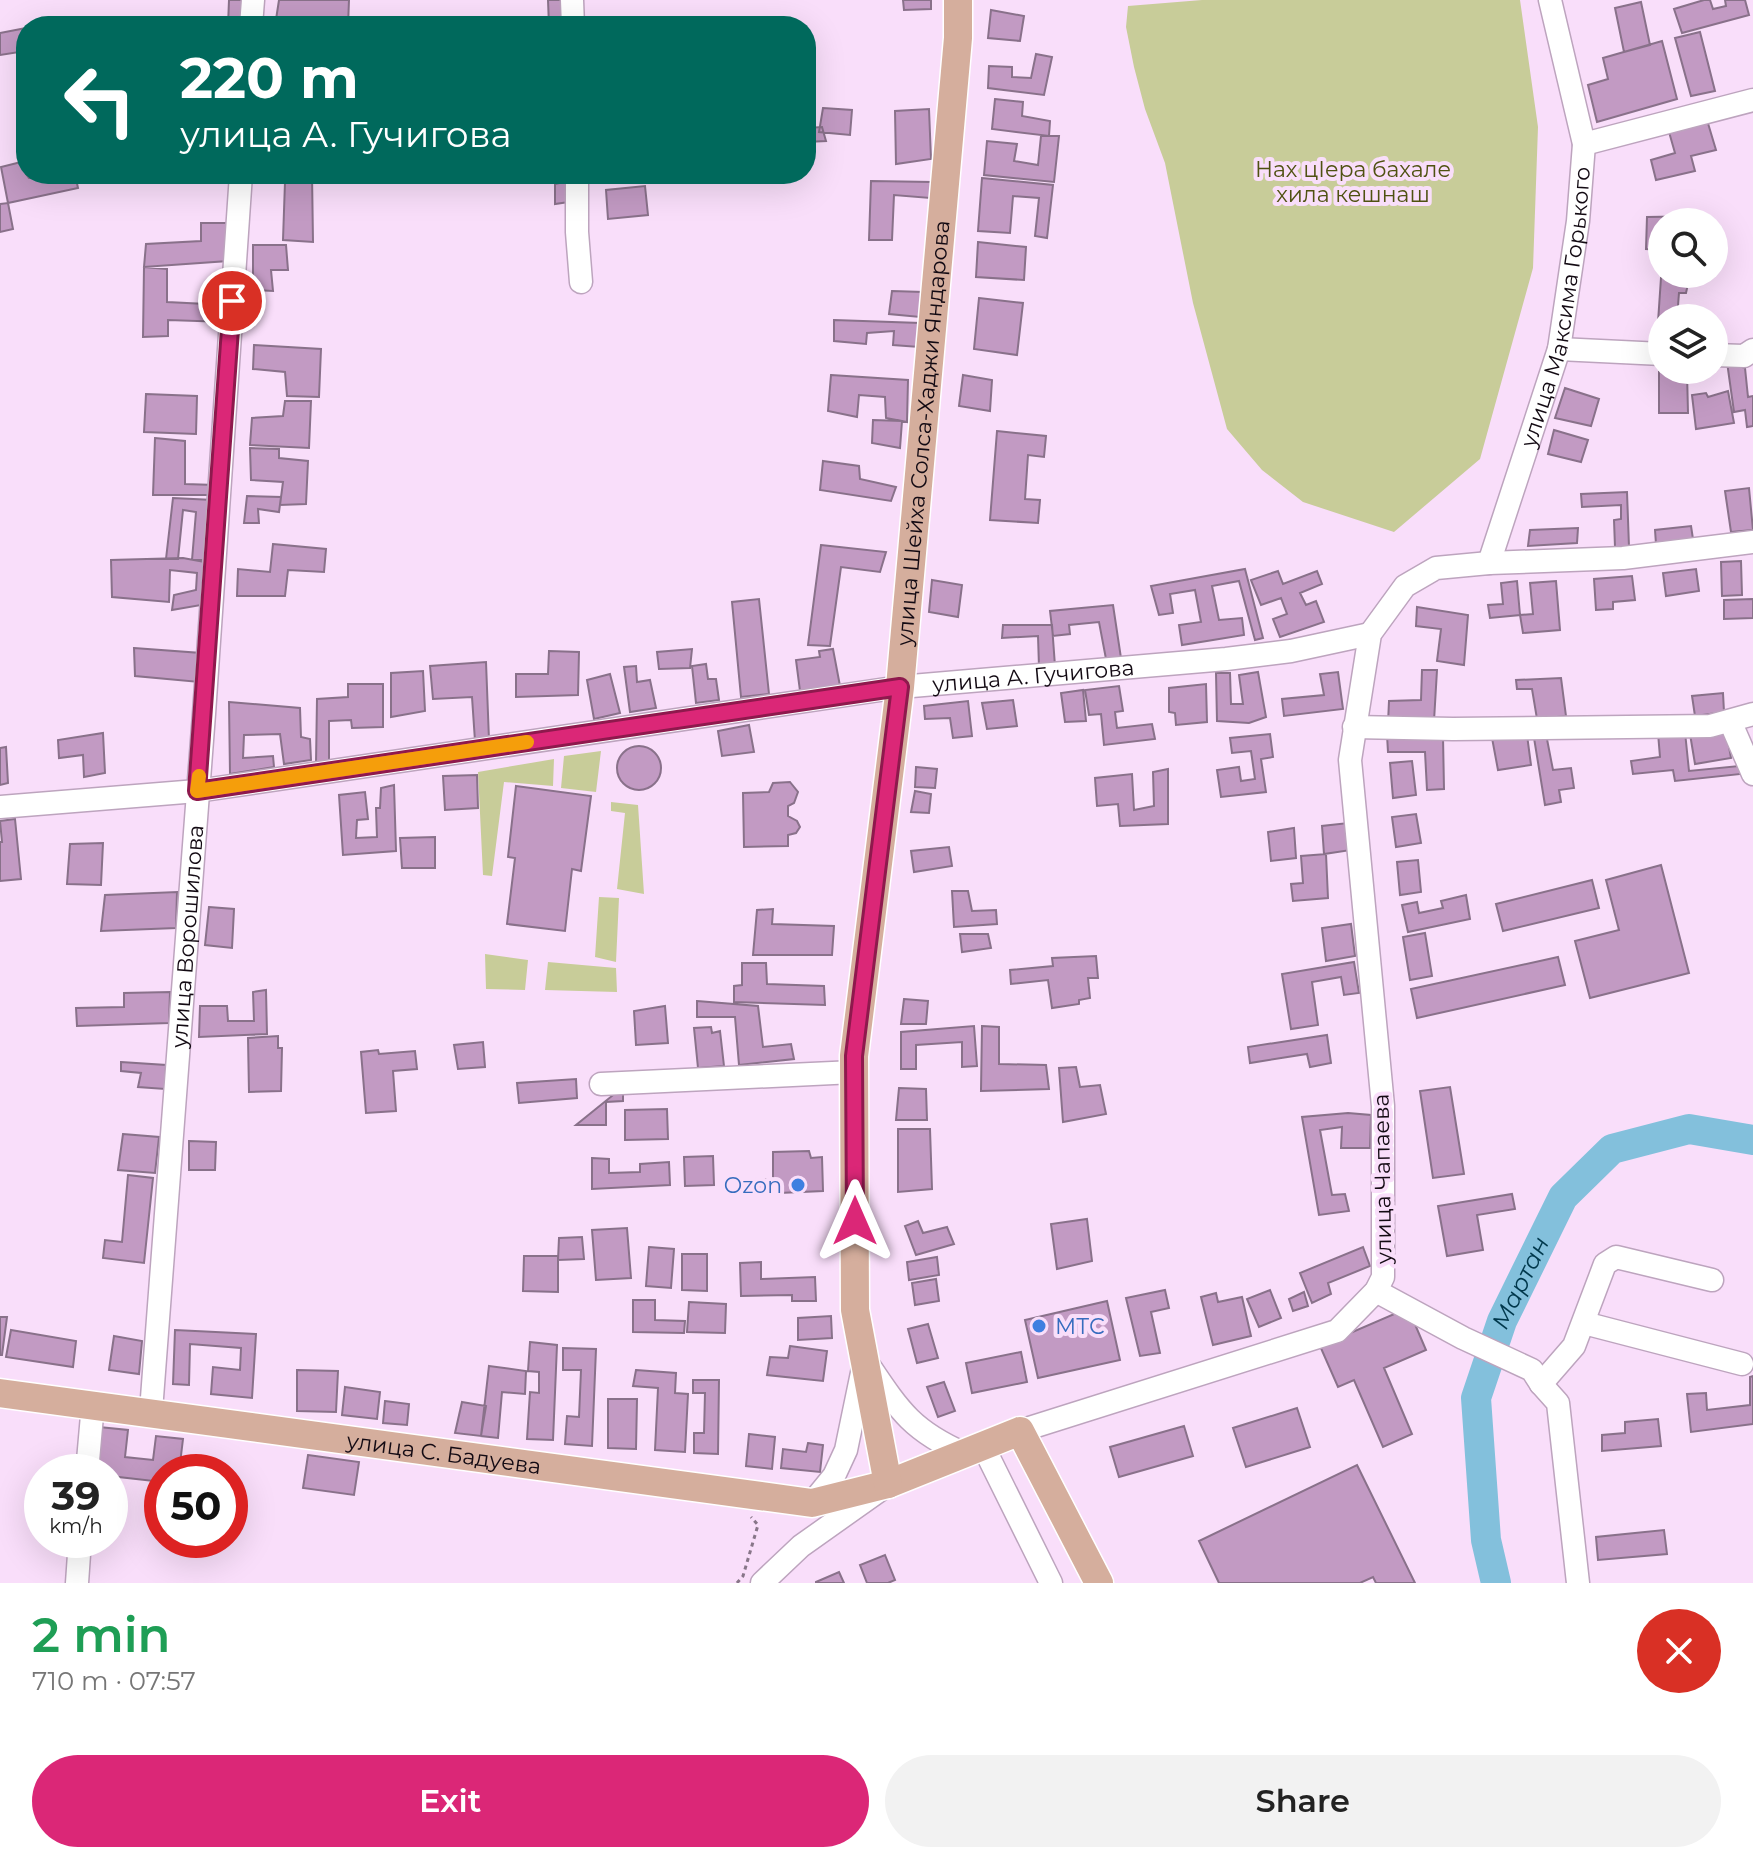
<!DOCTYPE html>
<meta charset="utf-8">
<style>
:root{--surface:#fff;--page:#f2f2f2;--text:#222;--muted:#767676;--accent:#db2777}
body{margin:0;font-family:Montserrat,sans-serif;background:var(--page);color:var(--text);height:100vh;display:flex;flex-direction:column;font-size:30px;white-space:nowrap}
*{box-sizing:border-box;margin:0}
p{font-size:26px;color:var(--muted)}
.icon{flex:none;width:44px;height:44px;fill:none;stroke:currentColor;stroke-width:2;stroke-linecap:round;stroke-linejoin:round}
.map{position:relative;height:1583px;overflow:hidden}
.panel{display:flex;flex-direction:column;background:var(--surface);flex:1}
.panel>*{flex:none}
.top-card{position:absolute;left:16px;top:16px;width:800px;height:168px;border-radius:32px;box-shadow:0 8px 32px #0002;background:#00695c;color:#fff;overflow:hidden}
.buttons{position:absolute;left:1648px;top:208px;display:grid;gap:16px}
.buttons a{display:grid;place-items:center;width:80px;height:80px;border-radius:50%;background:var(--surface);box-shadow:0 8px 32px #0002;font-size:40px}
.speed{position:absolute;left:24px;top:1454px;display:flex;gap:16px;font-size:40px;font-weight:700;text-align:center}
.speed>*{display:grid;place-content:center;width:104px;height:104px;border-radius:50%;background:var(--surface);box-shadow:0 8px 32px #0002;line-height:1}
.speed small{font-size:20px;font-weight:400}
.speed .limit{border:12px solid #d22;background:#fff;color:#111}
.pin{position:absolute;display:grid;place-items:center;width:68px;height:68px;color:#fff;margin:-34px;border:4px solid #fff;border-radius:50%;box-shadow:0 2px 8px #0007}
.me{position:absolute;width:88px;margin:-44px;rotate:0deg;stroke-linejoin:round;filter:drop-shadow(0 0 6px #0008)}
.turn{display:flex;align-items:center;gap:28px;height:168px;padding:0 32px;font-size:36px}
.turn .icon{width:104px;height:104px;stroke-width:2.5}
.turn b{display:block;font-size:56px;line-height:68px}
.round{display:grid;place-items:center;flex:none;width:84px;height:84px;border-radius:42px;background:var(--page)}
.summary{display:flex;align-items:center;justify-content:space-between;height:136px;padding:0 32px}
h1{font-size:48px;font-weight:600;line-height:60px;color:#1e9e55}
.primary-button{display:flex;gap:16px;margin-top:auto;padding:16px 32px}
.primary-button a{flex:1;height:92px;border-radius:48px;background:var(--accent);color:#fff;font-size:32px;font-weight:600;line-height:92px;text-align:center}
.primary-button a+a{background:var(--page);color:var(--text)}
.map>svg:first-child{display:block}
.green{fill:#c8cc99}
.lines{fill:none;stroke-linecap:round;stroke-linejoin:round}
.river{stroke:#83c0dc;stroke-width:30}
.building{fill:#c29ac3;stroke:#89718a;stroke-width:2}
.minor-casing{stroke:#bda4be;stroke-width:25}
.major-casing{stroke:#fff;stroke-width:31}
.path{stroke:#887689;stroke-width:3;stroke-dasharray:4 4;stroke-linecap:butt}
.minor{stroke:#fff;stroke-width:22}
.major{stroke:#d5ae9d;stroke-width:28}
.route-casing{stroke:#8e194d;stroke-width:20}
.route{stroke:#db2777;stroke-width:14}
.slow{stroke:#f59e0b;stroke-width:14}
.shop-dot{fill:#3f7fe0;stroke:#f9defa;stroke-width:3}
.labels{text-anchor:middle;stroke-width:8;stroke-linejoin:round;paint-order:stroke}
.park-label{font-size:22px;fill:#4f5111;stroke:#f9defa}
.street-label{font-size:22px;fill:#130a13;stroke:#f9defa}
.shop-label{font-size:22px;fill:#366cbe;stroke:#f9defa;text-anchor:end}
.water-label{font-size:24px;font-style:italic;fill:#01384c;stroke:#f9defa}
</style>
<div class="map">
<svg width="1753" height="1583" viewBox="0 0 1753 1583">
<rect width="100%" height="100%" fill="#f9defa"/>
<path class="green" d="M1202,0H1520L1538,127L1533,268L1480,459L1394,532L1303,502L1262,470L1227,429L1193,303L1165,163L1145,109L1134,67L1126,27L1128,6Z
M601,751L596,792L561,788L564,756Z
M554,759L553,786L504,782L492,876L483,875L478,772Z
M611,802L638,805L644,894L617,889L625,813L611,811Z
M599,897L619,898L616,962L595,957Z
M485,954L528,960L525,990L486,989Z
M548,962L616,968L617,992L545,990Z"/>
<g class="lines">
<path class="river" id="s1" d="M1496,1583L1486,1540L1476,1398L1502,1321L1563,1197L1612,1149L1689,1129L1753,1140"/>
</g>
<path class="building" d="M229,0H246L244,26H228Z
M279,0H349L348,26H275Z
M548,0H568L570,26H549Z
M903,0H931V9L904,10Z
M1704,0H1710L1713,9L1726,6L1725,0H1745L1749,15L1682,33L1674,9Z
M1641,2L1650,45L1624,52L1615,8Z
M991,10L1024,16L1020,41L988,38Z
M26,28V51L0,55V33Z
M1700,32L1715,91L1691,96L1675,38Z
M1662,41L1677,99L1597,122L1588,85L1608,79L1603,58Z
M1036,54L1052,57L1044,95L988,88L989,66L1012,67V77L1031,78Z
M995,99L1023,102L1022,116L1050,121L1049,136L992,129Z
M823,108L852,110L850,135L819,132Z
M929,109L931,159L896,164L895,111Z
M806,112L807,128L822,127L826,141L806,142Z
M1707,120L1716,150L1691,156L1695,171L1656,180L1651,160L1675,153L1669,132Z
M1041,136H1059L1054,182L984,175L987,141L1017,144L1014,161L1038,165Z
M25,161L26,174L29,178H47V174H75L78,188L8,203L1,167Z
M262,174H312L313,242L283,240L285,182L262,181Z
M427,174H472V175L427,178Z
M712,174H754V177L713,179Z
M982,178L1053,185L1047,238L1035,236L1039,198L1013,196L1010,233L978,231Z
M574,180L576,201L555,204V184Z
M871,181L932,182L930,198L894,195L892,240H869Z
M645,186L648,215L608,219L606,190Z
M8,203L13,229L0,232V204Z
M1707,216V222H1662V250L1646,249L1647,217Z
M201,223H227L228,261L144,267L146,244L201,241Z
M978,242L1026,247L1024,280L976,277Z
M253,245H286L288,270H271L273,291L253,290Z
M1662,263V274H1708L1707,281L1689,279L1686,293H1679L1677,318H1662V337H1657Z
M144,267L167,269V302L226,305V322L168,320V336L143,337Z
M892,291L923,292L920,317L889,314Z
M979,298L1023,303L1017,355L974,349Z
M834,320L920,323L919,347L893,345L894,331L867,333L866,344L834,341Z
M254,345L321,349L319,397L287,396L285,372L253,369Z
M1727,362L1745,368L1748,397L1753,396V426L1747,427L1745,410L1734,412Z
M1659,372H1687L1688,413H1659Z
M831,375L908,380L907,422L886,418L885,397L859,395L857,417L828,411Z
M963,375L992,380L990,411L959,406Z
M1565,388L1599,399L1591,426L1555,418Z
M1728,391L1734,423L1696,429L1692,395L1706,393L1708,397Z
M146,394L197,396L196,434L144,432Z
M285,401H311L309,448L250,445L252,418L283,416Z
M873,420L902,421L900,448L872,443Z
M1554,430L1588,440L1581,462L1548,454Z
M997,431L1046,436L1044,457L1028,455L1025,499L1040,500L1038,523L990,520Z
M155,438L185,441V484L215,485L214,495H153Z
M250,448L279,449V458L308,461L306,504L280,505L283,482L251,480Z
M823,461L859,466L860,479L896,487L891,501L820,490Z
M1749,488L1753,530L1731,532L1725,491Z
M1627,492L1629,547H1615L1614,520L1621,519V505L1582,507L1581,494Z
M247,496L281,497L279,512L258,509L259,523H244Z
M173,498L213,500L210,560H192L196,512L183,510L178,559H166Z
M1691,526L1693,539L1656,544L1655,530Z
M1578,528L1577,543L1528,546L1530,530Z
M273,544L326,549L324,572L288,570L285,596H237L238,569L270,572Z
M821,545L886,552L880,572L841,567L830,646L808,645Z
M183,558L210,563L207,604L172,610L174,595L196,590L197,573L170,570L169,602L112,597L111,560Z
M1741,561L1742,595L1722,596L1721,562Z
M1245,569L1263,638L1255,640L1239,581L1212,586L1219,620L1242,618L1244,635L1182,645L1179,625L1201,622L1195,590L1170,594L1173,613L1159,615L1151,586Z
M1696,569L1699,591L1666,596L1663,573Z
M1278,571L1283,584L1317,571L1322,584L1300,593L1306,605L1316,601L1324,622L1280,637L1273,619L1287,614L1281,598L1261,605L1251,580Z
M1632,576L1635,600L1613,602V609L1596,610L1594,579Z
M932,580L962,585L958,617L929,612Z
M1517,581L1520,615L1490,618L1488,605L1503,604L1501,583Z
M1556,581L1560,630L1523,633L1520,615L1533,614L1530,583Z
M759,599L769,694L741,697L732,602Z
M1753,599V618L1724,619V600Z
M1113,605L1121,658L1106,659L1099,622L1069,625L1070,634L1053,636L1050,611Z
M1417,607L1468,615L1464,665L1437,661L1441,629L1416,626Z
M1003,625H1052L1055,666L1039,667L1038,636L1002,638Z
M134,648L201,653L199,682L135,676Z
M692,649L690,668L659,669L657,652Z
M833,649L840,686L800,691L796,660L820,657L819,651Z
M549,651L579,652L578,695L516,697V674H548Z
M486,662L489,740L475,741L472,697L433,699L430,666Z
M706,664L708,679H716L719,700L696,703L692,666Z
M636,666L637,682L650,680L656,708L630,712L624,667Z
M1422,670H1437L1434,721L1388,723L1389,701L1421,700Z
M423,671L425,711L391,717V673Z
M1258,672L1266,717L1249,723L1217,721L1216,673H1230L1231,704H1243L1239,675Z
M1338,672L1343,709L1284,716L1282,699L1324,695L1320,674Z
M610,674L620,713L594,719L587,680Z
M1561,678L1566,716L1537,719L1532,689H1517L1516,680Z
M348,684H383V727L352,728L351,720L329,721V761L316,763L317,699L348,697Z
M1206,684L1207,722L1176,725L1175,713L1169,712V688Z
M1119,686L1123,711L1115,712L1117,728L1152,724L1155,739L1104,745L1101,714L1089,715L1085,690Z
M1083,690L1086,721L1065,722L1061,693Z
M1723,693L1724,712L1695,716L1692,696Z
M1013,700L1017,726L987,729L982,703Z
M968,701L972,736L953,738L950,718L925,719L924,706Z
M229,702L300,708L301,737L310,739L311,760L284,764L280,734L244,735L243,758L273,756L274,767L230,774Z
M749,725L754,752L722,756L718,731Z
M1726,729L1731,758L1695,764L1690,734Z
M1685,732L1689,771L1739,766L1741,774L1675,781L1673,770L1633,774L1631,761L1660,757L1658,733Z
M103,733L105,773L84,777L83,755L59,758L58,740Z
M1270,734L1273,757L1261,759L1266,792L1221,797L1217,770L1239,767L1241,781L1255,779L1251,751L1232,753L1230,738Z
M1546,734L1553,770L1571,768L1574,788L1559,790L1561,802L1545,805L1534,738Z
M1387,735L1443,737L1444,789L1427,790L1425,752H1388Z
M1527,735L1531,765L1498,770L1492,738Z
M617 768a22 22 0 1 1 44 0a22 22 0 1 1-44 0Z
M6,747L8,783L0,785V748Z
M1412,761L1416,795L1393,798L1390,763Z
M916,767L937,769L935,788L915,787Z
M1168,769V824L1120,826L1118,804L1097,806L1095,778L1132,774L1134,810L1154,806L1153,772Z
M477,775L478,808L445,810L443,776Z
M790,782L798,792L794,803L788,806V816L797,821L800,827L796,833L788,835V846L744,847L743,793L769,792L773,783Z
M394,785L396,851L343,855L339,795L365,792L368,819L357,820L356,838L377,837L376,808H380L381,788Z
M516,786L591,796L581,871L572,869L565,931L507,924L515,858L508,857Z
M915,791L931,794L929,813L911,812Z
M1416,814L1421,843L1396,847L1392,817Z
M15,819L21,879L0,881V842H2L0,821Z
M1348,823L1351,850L1324,854L1322,826Z
M1294,828L1296,858L1271,861L1268,832Z
M435,837V868H402L400,838Z
M103,843L101,885L67,884L70,844Z
M949,847L952,866L914,872L911,851Z
M1326,854L1328,898L1293,901L1291,884L1303,883L1301,856Z
M1418,860L1421,892L1400,895L1397,862Z
M1661,865L1689,973L1590,998L1575,941L1619,930L1606,880Z
M1592,880L1599,908L1503,931L1496,904Z
M952,891H968L972,911L996,910L997,924L954,927Z
M177,892L176,928L101,931L105,895Z
M1466,895L1470,919L1408,932L1402,905L1417,902L1419,913L1443,908L1441,901Z
M209,907L234,909L232,948L205,945Z
M773,909L772,924L834,926L832,955H753L757,910Z
M1351,924L1355,956L1326,961L1322,928Z
M1425,933L1432,976L1410,980L1403,937Z
M960,934H988L991,948L962,952Z
M1096,956L1098,978H1088L1090,998L1079,1000V1004L1052,1008L1048,980L1011,984L1010,970L1053,966L1052,958Z
M1558,957L1565,985L1417,1018L1411,989Z
M1354,962L1359,993L1344,995L1341,977L1312,982L1318,1025L1291,1029L1282,974Z
M742,963H766L767,984L824,986L825,1005L734,1002V986L742,985Z
M266,990L267,1034L199,1037L200,1006H227L228,1021H254L253,992Z
M170,992L169,1023L77,1026L76,1008L124,1007V993Z
M904,999L928,1001L926,1024H901Z
M697,1001L758,1006L763,1047L791,1044L794,1059L739,1065L735,1017H697Z
M665,1006L668,1043L636,1045L634,1011Z
M974,1026L977,1066L962,1067V1042L916,1045V1069H901V1032Z
M982,1026L999,1027V1064L1046,1065L1049,1089L981,1091Z
M711,1027L712,1033L720,1031L724,1066L698,1068L694,1028Z
M1327,1035L1331,1063L1310,1067L1307,1054L1250,1063L1248,1047Z
M278,1036V1048H282L281,1091L249,1092L248,1038Z
M483,1042L485,1067L458,1069L454,1045Z
M378,1050L379,1054L415,1051L417,1069L393,1071L396,1111L366,1113L361,1052Z
M121,1062L166,1065L165,1089L138,1087L141,1073L121,1071Z
M1076,1067L1080,1087L1100,1085L1106,1114L1063,1122L1059,1068Z
M576,1079L577,1098L519,1103L517,1083Z
M623,1087V1101L606,1102V1125H576Z
M1450,1087L1464,1174L1433,1178L1420,1091Z
M899,1088L926,1089L927,1120H896Z
M667,1109L668,1139L625,1140V1110Z
M1348,1113L1371,1115L1370,1148H1341L1342,1127L1320,1130L1332,1195L1345,1194L1349,1211L1319,1215L1302,1117Z
M898,1129H930L932,1189L898,1192Z
M123,1134L159,1137L155,1173L118,1170Z
M189,1141L216,1142L215,1170H189Z
M809,1151L811,1158L822,1157L823,1191L755,1194L753,1180L773,1179V1152Z
M713,1156L714,1185L685,1186L684,1157Z
M592,1158L609,1159V1173L640,1172V1164L669,1162L670,1185L592,1189Z
M128,1175L153,1178L144,1263L103,1258L105,1240L122,1242Z
M1512,1194L1515,1209L1477,1215L1483,1250L1447,1256L1438,1206Z
M1087,1219L1092,1261L1057,1269L1051,1224Z
M918,1221L923,1233L947,1227L954,1244L916,1255L905,1226Z
M627,1228L631,1278L596,1280L592,1230Z
M582,1237L584,1259L558,1260L559,1238Z
M649,1247L674,1249L671,1288L646,1286Z
M1363,1247L1370,1266L1328,1283L1331,1294L1312,1303L1300,1273Z
M682,1254H707V1291L682,1290Z
M524,1256H558V1292L523,1291Z
M937,1257L939,1275L909,1280L907,1262Z
M761,1262V1279L815,1277L816,1301H792V1295L741,1296L740,1263Z
M936,1279L939,1301L915,1305L912,1283Z
M1165,1290L1169,1308L1151,1312L1160,1353L1140,1356L1126,1298Z
M1270,1290L1281,1318L1259,1327L1247,1299Z
M1304,1292L1308,1306L1293,1311L1289,1299Z
M1216,1293L1218,1302L1242,1297L1251,1336L1213,1345L1201,1297Z
M633,1300H655V1320L685,1321L684,1333L633,1332Z
M1107,1301L1120,1360L1038,1378L1025,1320Z
M689,1302L726,1304L725,1333L687,1332Z
M1408,1308L1426,1350L1384,1368L1412,1434L1383,1447L1354,1380L1338,1387L1320,1346Z
M831,1316L832,1338L798,1340V1318Z
M0,1317H7L2,1355H0Z
M928,1324L938,1358L917,1363L908,1329Z
M11,1330L76,1341L73,1367L6,1357Z
M175,1330L256,1334L252,1398L211,1394L213,1367L240,1370L241,1348L190,1344L189,1385L173,1384Z
M114,1336L142,1341L139,1374L109,1370Z
M530,1342L557,1345L553,1440L527,1439L530,1392L539,1393V1372L528,1371Z
M790,1346L827,1351L823,1381L767,1375L770,1357L788,1358Z
M563,1348L596,1349L592,1446L565,1444L567,1416L579,1417L581,1370H563Z
M1021,1352L1027,1382L972,1393L966,1363Z
M489,1366L526,1371L525,1394L502,1392L498,1438L481,1436Z
M297,1370L338,1371L336,1412L297,1411Z
M636,1370L676,1373L675,1393L688,1394L685,1452L655,1450L658,1388L633,1386Z
M1753,1376V1424L1691,1432L1687,1394L1706,1393L1707,1410L1750,1405V1377Z
M693,1380H719L718,1454L694,1453V1433H704L705,1393H693Z
M944,1382L955,1411L938,1417L927,1387Z
M345,1387L380,1392L377,1419L342,1415Z
M608,1399H637L636,1449L608,1448Z
M385,1401L409,1404L407,1425L383,1423Z
M462,1402L486,1406L481,1436L455,1433Z
M1297,1408L1310,1447L1246,1467L1233,1428Z
M1658,1419L1661,1446L1602,1451V1435L1625,1433V1422Z
M1184,1426L1193,1456L1119,1477L1110,1447Z
M99,1427L128,1430L125,1457L153,1460L156,1436L183,1439L179,1472H162V1482L110,1476V1472H94Z
M749,1434L775,1437L772,1469L746,1466Z
M808,1443L823,1445L820,1472L781,1468L783,1449L806,1452Z
M308,1455L359,1462L354,1495L303,1488Z
M1357,1465L1415,1583H1376L1373,1577L1360,1583H1219L1199,1541Z
M1664,1530L1667,1554L1598,1560L1596,1537Z
M885,1555L895,1580L888,1583H867L860,1565Z
M839,1572L844,1583H816V1582Z"/>
<g class="lines">
<defs>
<g id="minor">
<path d="M572,0L573,26"/>
<path d="M251,26L253,0"/>
<path d="M1584,144L1753,100"/>
<path d="M577,174V232L581,282"/>
<path d="M1559,349L1662,354"/>
<path d="M1714,355L1744,356L1753,350"/>
<path id="s2" d="M1489,563L1559,349L1578,221L1584,144L1550,0"/>
<path d="M1730,721L1753,774"/>
<path d="M1354,727L1453,729L1710,726L1753,714"/>
<path id="s3" d="M0,807L197,791L900,687L1226,659L1291,651L1370,634"/>
<path d="M601,1084L854,1072"/>
<path d="M1376,1291L1463,1338L1532,1370L1541,1384L1558,1403L1578,1583"/>
<path d="M1584,1323L1742,1364"/>
<path d="M868,1364C899,1410 912,1431 965,1454"/>
<path d="M1541,1384L1574,1346L1605,1264L1616,1257L1712,1280"/>
<path id="s4" d="M151,1411L204,714L241,174"/>
<path d="M1020,1431L1337,1331L1376,1291L1383,1277V1106L1350,760L1370,634L1405,586L1436,568L1489,563L1623,558L1753,542"/>
<path d="M983,1446L1051,1583"/>
<path d="M87,1472L93,1404"/>
<path d="M812,1503L834,1476L846,1450L863,1368"/>
<path d="M77,1583L80,1540"/>
<path d="M762,1583L801,1546L880,1490"/>
</g>
<g id="major">
<path id="s5" d="M0,1393L812,1503L888,1484L1020,1431L1099,1583"/>
<path id="s6" d="M888,1484L855,1310L854,1056L900,687L958,38V0"/>
</g>
</defs>
<use href="#minor" class="minor-casing"/>
<use href="#major" class="major-casing"/>
<path class="path" d="M737,1583L743,1576L758,1525L751,1517"/>
<use href="#minor" class="minor"/>
<use href="#major" class="major"/>
</g>
<g class="lines">
<defs>
<path id="route" d="M232,301L197,791L900,687L854,1056L855,1221"/>
</defs>
<use href="#route" class="route-casing"/>
<use href="#route" class="route"/>
<path class="slow" d="M199,776L197,791L527,742"/>
</g>
<g class="shop-dot">
<circle cx="798" cy="1185" r="8"/>
<circle cx="1039" cy="1326" r="8"/>
</g>
<g class="labels">
<g class="park-label">
<text x="1353" y="177">Нах цIера бахале<tspan x="1353" dy="25">хила кешнаш</tspan></text>
</g>
<g class="street-label">
<text dy="8" stroke="none"><textPath href="#s2" startOffset="266">улица Максима Горького</textPath></text>
<text dy="8" stroke="none"><textPath href="#s6" startOffset="1058">улица Шейха Солса-Хаджи Яндарова</textPath></text>
<text dy="8" stroke="none"><textPath href="#s3" startOffset="1042">улица А. Гучигова</textPath></text>
<text dy="8" stroke="none"><textPath href="#s4" startOffset="476">улица Ворошилова</textPath></text>
<text transform="translate(1382 1179) rotate(-91)" y="8">улица Чапаева</text>
<text dy="8" stroke="none"><textPath href="#s5" startOffset="448">улица С. Бадуева</textPath></text>
</g>
<g class="shop-label">
<text x="782" y="1193">Ozon</text>
<text x="1055" y="1334" text-anchor="start">МТС</text>
</g>
<g class="water-label">
<text dy="8" stroke="none"><textPath href="#s1" startOffset="310">Мартан</textPath></text>
</g>
</g>
</svg>
<div class="buttons">
<a><svg class="icon" aria-label="search" viewBox="0 0 24 24"><circle cx="10" cy="10" r="6"/><path d="M15 15l6 6"/></svg></a>
<a><svg class="icon" aria-label="layers" viewBox="0 0 24 24"><path d="M12 4l9 5-9 5-9-5zM3 14l9 5 9-5"/></svg></a>
</div>
<div class="speed"><div>39<small>km/h</small></div><div class="limit">50</div></div>
<div class="pin" style="left:232px;top:301px;background:#d93025"><svg class="icon" aria-label="arrive" viewBox="0 0 24 24"><path d="M6 21V4h12l-3 4 3 4H6"/></svg></div>
<svg class="me" style="left:855px;top:1221px" viewBox="-20 -20 40 40"><path d="M0-17L14 15 0 8-14 15z" fill="#db2777" stroke="#fff" stroke-width="4"/></svg>
<div class="top-card">
<div class="turn"><svg class="icon" aria-label="left" viewBox="0 0 24 24"><path d="M17 20v-9H6M10 6l-5 5 5 5"/></svg><div><b>220 m</b>улица А. Гучигова</div></div>
</div>
</div>
<section class="panel">
<div class="summary"><div><h1>2 min</h1><p>710 m · 07:57</p></div><a class="round" style="background:#d93025;color:#fff"><svg class="icon" aria-label="close" viewBox="0 0 24 24"><path d="M6 6l12 12M18 6L6 18"/></svg></a></div>
<div class="primary-button"><a>Exit</a><a>Share</a></div>
</section>
